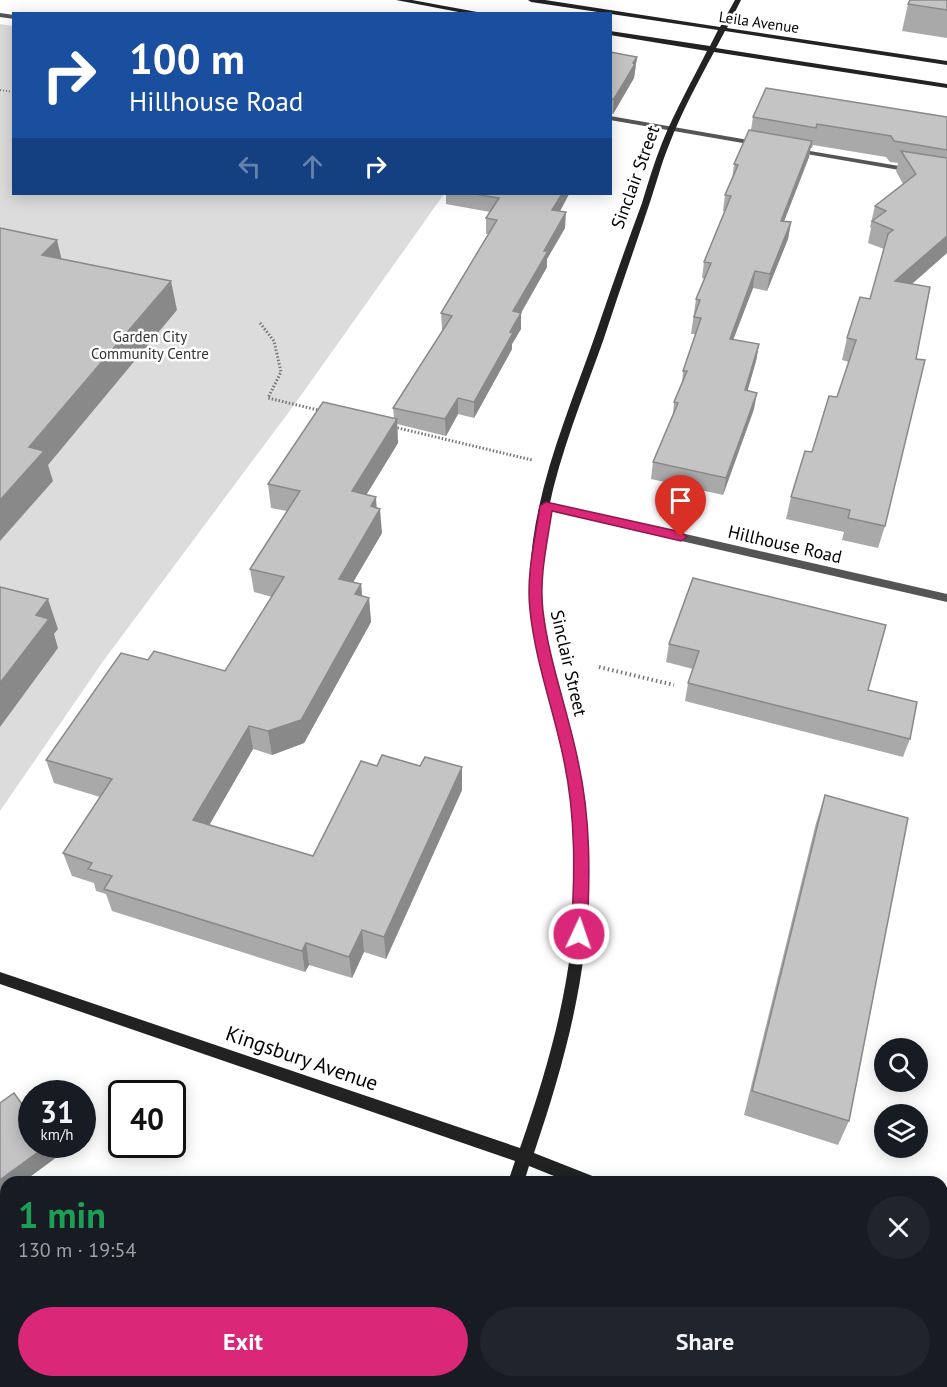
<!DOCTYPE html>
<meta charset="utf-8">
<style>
body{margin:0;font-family:"PT Sans",sans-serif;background:#20242c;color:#f1f3f6;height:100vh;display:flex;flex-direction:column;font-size:22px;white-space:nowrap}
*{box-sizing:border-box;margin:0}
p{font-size:20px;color:#9ea1a6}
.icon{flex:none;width:33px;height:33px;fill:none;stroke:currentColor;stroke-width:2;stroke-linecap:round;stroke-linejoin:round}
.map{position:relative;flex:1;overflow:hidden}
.drawer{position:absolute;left:0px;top:1176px;width:948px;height:212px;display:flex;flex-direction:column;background:#171b24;border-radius:18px 18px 0 0;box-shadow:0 3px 15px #0003}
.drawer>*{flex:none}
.hud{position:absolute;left:12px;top:12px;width:600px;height:183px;border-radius:0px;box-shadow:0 3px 15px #0003;background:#1a4fa0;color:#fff;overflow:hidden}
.buttons{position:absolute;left:874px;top:1038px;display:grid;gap:12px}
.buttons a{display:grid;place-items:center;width:54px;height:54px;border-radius:50%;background:#171b24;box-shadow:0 3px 15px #0003;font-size:30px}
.speed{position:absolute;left:18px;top:1080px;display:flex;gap:12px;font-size:30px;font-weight:700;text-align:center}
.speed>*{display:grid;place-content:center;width:78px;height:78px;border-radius:50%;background:#171b24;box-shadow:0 3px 15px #0003;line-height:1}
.speed small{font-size:15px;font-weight:400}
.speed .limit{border:3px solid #111;border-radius:9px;background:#fff;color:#111}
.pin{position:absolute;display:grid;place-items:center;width:51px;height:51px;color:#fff;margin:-62px -26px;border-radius:50% 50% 50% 0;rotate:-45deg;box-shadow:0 0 6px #0007}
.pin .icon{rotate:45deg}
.me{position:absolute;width:66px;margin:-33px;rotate:3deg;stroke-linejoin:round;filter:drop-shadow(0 0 4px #0008)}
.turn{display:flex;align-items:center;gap:21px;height:126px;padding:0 18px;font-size:27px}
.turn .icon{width:78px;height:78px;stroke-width:2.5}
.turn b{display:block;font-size:42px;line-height:51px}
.lanes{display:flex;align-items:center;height:57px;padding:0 18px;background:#0003;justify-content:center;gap:30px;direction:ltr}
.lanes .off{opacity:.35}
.round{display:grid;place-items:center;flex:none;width:63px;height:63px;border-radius:32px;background:#20242c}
.summary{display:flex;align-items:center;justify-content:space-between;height:102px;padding:0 18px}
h1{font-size:36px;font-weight:800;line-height:45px;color:#1e9e55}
.cta{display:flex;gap:12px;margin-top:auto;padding:12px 18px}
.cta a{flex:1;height:69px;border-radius:36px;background:#db2777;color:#fff;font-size:24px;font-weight:800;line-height:69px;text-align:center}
.cta a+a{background:#20242c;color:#f1f3f6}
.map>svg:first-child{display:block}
.green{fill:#dcdcdc}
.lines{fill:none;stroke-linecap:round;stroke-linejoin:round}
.path-far2{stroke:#777;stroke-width:2;stroke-dasharray:1 2;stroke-linecap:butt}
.path-far1{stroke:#777;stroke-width:3;stroke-dasharray:1.5 2;stroke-linecap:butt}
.path{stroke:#777;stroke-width:4;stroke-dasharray:1.5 3;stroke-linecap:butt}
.lane{fill:#555;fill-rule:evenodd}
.street{fill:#555;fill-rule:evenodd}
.secondary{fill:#222;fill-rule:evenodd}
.wall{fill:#a9a9a9}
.shaded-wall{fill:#898989}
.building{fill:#c4c4c4;stroke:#898989;stroke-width:1.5}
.route{fill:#db2777;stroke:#8e194d;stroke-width:1.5}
.labels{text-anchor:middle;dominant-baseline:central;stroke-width:5;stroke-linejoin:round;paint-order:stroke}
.far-street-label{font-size:15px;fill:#000;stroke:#fff}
.far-park-label{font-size:15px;fill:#333;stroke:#fff}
.street-label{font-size:18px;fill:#000;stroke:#fff}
.near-street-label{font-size:21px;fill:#000;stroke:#fff}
</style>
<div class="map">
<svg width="947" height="1387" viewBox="0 0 947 1387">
<rect width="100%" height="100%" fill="#fff"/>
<polygon class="green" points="0,24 13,26 14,194 444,194 297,401 104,660 0,811"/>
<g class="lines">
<polyline class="path-far2" points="0,90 14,92"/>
<g class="path-far1">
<polyline points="260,323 274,341 281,372 268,398 322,411"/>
<polyline points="394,427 532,460"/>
</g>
<polyline class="path" points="599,667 674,685"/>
<g class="lane">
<polygon points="0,13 14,15 14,19 0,17"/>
<polygon points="610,116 760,142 764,144 760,146 610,120"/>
<polygon points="792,148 911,168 915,170 911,172 795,152 791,150"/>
</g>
<polygon class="street" points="546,502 947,594 947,602 542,509 541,506"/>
<g class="secondary">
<polygon points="396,0 412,0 488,14 469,14"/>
<path d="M528,0H545L720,27L735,0H741L727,28L947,61V65L725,31L716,48L947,84V88L714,52C698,82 681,113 669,145C661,164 656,185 649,205C634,250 618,295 603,341C576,417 541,497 541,579C541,643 567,702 578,764C605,905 579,1020 534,1153L595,1177L597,1182H569L529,1166L524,1182H508L515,1161L0,984V972L520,1148C566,1017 590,906 566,766C555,702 527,641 530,575C533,491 569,411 596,333C611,289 626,246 642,203C648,183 654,163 662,143C675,111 692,81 707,51L610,35V31L710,46L718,30L531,2Z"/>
<polygon points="942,1295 947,1296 947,1312 942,1311"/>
<polygon points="435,1382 453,1382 451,1387 433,1387"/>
</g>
</g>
<g class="wall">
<polygon points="947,0 947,38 902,31 908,4"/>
<polygon points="610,52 637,57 634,78 613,114 610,114"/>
<polygon points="753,117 947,117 947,253 912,284 916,359 885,526 878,548 842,540 844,532 786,519 791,497 837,397 849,362 842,360 847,338 870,299 884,249 868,243 871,228 870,227 875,206 903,184 896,171 898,163 890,162 886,157 813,145 812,148 810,148 809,157 784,221 791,222 788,239 767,291 753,288 733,340 759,344 756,361 747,391 754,409 723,495 651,479 653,462 673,415 674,402 682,385 683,371 696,334 691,334 696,299 705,279 702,278 704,262 725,211 723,211 725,195 732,180 734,164 751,130"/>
<polygon points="446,194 569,194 560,211 565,228 547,259 547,267 521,313 521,329 512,344 512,349 474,418 458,414 446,436 397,424 398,443 366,495 377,508 382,533 353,582 361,584 362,596 369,598 371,622 304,743 272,755 253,749 209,825 313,856 462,790 386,959 364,952 352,978 309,965 305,972 112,911 106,894 96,891 94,883 72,876 63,853 100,797 54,783 46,760 148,660 225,671 272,597 254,592 250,569 287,511 271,508 268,484 394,418 393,408 443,330 442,329 441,313 489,234 486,234 486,218 490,212 446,204"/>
<polygon points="669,644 868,690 910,739 903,757 685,701 688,683 693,669 666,662"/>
<polygon points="825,795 849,1121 838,1145 744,1115 816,823"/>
<polygon points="0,1229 6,1229 6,1382 63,1382 62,1387 0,1387"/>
</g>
<g class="shaded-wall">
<polygon points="637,57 634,78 613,114 614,99"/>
<polygon points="812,141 809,157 778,237 781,221"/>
<polygon points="562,194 569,194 552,226 552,210"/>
<polygon points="566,212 565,228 547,259 547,267 513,327 513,311 544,251"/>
<polygon points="791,222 788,239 767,291 770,274"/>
<polygon points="947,236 947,253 890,303 895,281"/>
<polygon points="57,240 64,269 42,255"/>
<polygon points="755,271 753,288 727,356 730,339"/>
<polygon points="171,281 177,310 48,465 53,481 0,541 0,500 29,447"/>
<polygon points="521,313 521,329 512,344 512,349 474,418 474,402"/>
<polygon points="759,344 756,361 743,407 745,390"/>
<polygon points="757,393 754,409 723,495 726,478"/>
<polygon points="458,398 458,414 446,436 445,419"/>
<polygon points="397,419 398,443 354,515 352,491"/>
<polygon points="376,497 377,513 380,509 382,533 341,603 339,579 371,506"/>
<polygon points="361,584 363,608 355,594"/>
<polygon points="369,598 371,622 304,743 272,755 268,731"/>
<polygon points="48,599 58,629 54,634 58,648 0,727 0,683 36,615"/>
<polygon points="249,726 253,749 199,843 193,820"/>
<polygon points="462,767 462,790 386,959 384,937"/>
<polygon points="362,930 364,952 352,978 349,957"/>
<polygon points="306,943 309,965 305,972 302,951"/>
<polygon points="49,1144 51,1144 57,1157 23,1182 6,1182 6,1194 0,1198 0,1180"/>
<polygon points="56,1382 63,1382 62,1387 60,1387"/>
<polygon points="271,1382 279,1382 277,1387 269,1387"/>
</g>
<g class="building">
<polygon points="910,0 947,0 947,10 908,4"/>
<polygon points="610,52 637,57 633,63 635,64 614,99 610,99"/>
<polygon points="766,88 947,117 947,150 894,141 891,136 817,124 816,128 753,117"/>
<polygon points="749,130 812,141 781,221 791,222 770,274 755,271 730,339 759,344 745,390 757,393 726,478 653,462 678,403 674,402 687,371 683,371 701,318 694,317 700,300 696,299 711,263 704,262 731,196 725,195 738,165 734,164"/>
<polygon points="901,151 947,158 947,236 895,281 930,287 916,359 925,360 885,526 848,518 850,510 791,497 805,451 812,452 829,396 837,397 856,340 847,338 860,297 870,299 888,234 893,230 872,221 886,211 875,206 916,174"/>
<polygon points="474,194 562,194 552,210 566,212 544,251 548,251 513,311 521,313 510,332 513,333 474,402 458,398 445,419 393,408 452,316 441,313 497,220 486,218 499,198"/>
<polygon points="0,228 57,240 42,255 171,281 29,447 44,451 0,500"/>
<polygon points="323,402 397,419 352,491 376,497 371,506 380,509 339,579 361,584 355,594 369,598 301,720 268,731 249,726 193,820 313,856 361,761 377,766 382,755 420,766 425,757 462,767 384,937 362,930 349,957 306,943 302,951 104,889 112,876 88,869 92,863 63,853 112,779 46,760 121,653 148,660 154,651 225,671 284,577 250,569 300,491 268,484"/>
<polygon points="693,578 886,625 868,690 917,702 910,739 688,683 699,651 669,644"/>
<polygon points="0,587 48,599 36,615 49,619 0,683"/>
<polygon points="825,795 908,818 849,1121 752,1091"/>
<polygon points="14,1093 32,1118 32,1144 49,1144 0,1180 0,1103"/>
<polygon points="248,1177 262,1182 245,1182"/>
<rect x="0" y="1229" width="6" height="152"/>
<polygon points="183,1382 271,1382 269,1387 181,1387"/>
<polygon points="608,1382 744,1382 743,1387 606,1387"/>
</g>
<path class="route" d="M546,502L681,532L687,537L681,541L552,511C547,544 539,577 543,611C549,662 568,711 578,761C591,819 590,876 587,934L585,939L579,941L574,939L571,934C575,876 576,818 564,761C554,711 535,661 530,610C526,575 535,540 540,506Z"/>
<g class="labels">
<g class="far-street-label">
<text transform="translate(759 22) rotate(8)">Leila Avenue</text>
</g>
<g class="far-park-label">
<text x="150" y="336">Garden City<tspan x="150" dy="17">Community Centre</tspan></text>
</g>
<g class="street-label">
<text transform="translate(635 177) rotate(-70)">Sinclair Street</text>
<text transform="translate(785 544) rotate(13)">Hillhouse Road</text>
<text transform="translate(569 663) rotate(77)">Sinclair Street</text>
</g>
<g class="near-street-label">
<text transform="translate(302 1058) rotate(19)">Kingsbury Avenue</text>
</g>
</g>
</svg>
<div class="buttons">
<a><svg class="icon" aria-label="search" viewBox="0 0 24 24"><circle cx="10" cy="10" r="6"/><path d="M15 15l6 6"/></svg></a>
<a><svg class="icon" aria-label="layers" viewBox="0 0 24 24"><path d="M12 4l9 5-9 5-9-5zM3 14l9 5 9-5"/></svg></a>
</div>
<div class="speed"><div>31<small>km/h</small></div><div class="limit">40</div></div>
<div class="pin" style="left:681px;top:537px;background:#d93025"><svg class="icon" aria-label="arrive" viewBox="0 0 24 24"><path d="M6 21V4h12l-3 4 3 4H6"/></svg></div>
<svg class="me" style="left:579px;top:934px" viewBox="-20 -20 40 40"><circle r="17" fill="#db2777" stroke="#fff" stroke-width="3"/><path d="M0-11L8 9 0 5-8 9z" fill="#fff"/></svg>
<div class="hud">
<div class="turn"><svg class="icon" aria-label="right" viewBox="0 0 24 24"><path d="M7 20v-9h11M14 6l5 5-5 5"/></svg><div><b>100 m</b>Hillhouse Road</div></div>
<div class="lanes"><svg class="icon off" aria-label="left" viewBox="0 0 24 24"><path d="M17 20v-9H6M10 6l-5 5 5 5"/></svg><svg class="icon off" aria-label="ahead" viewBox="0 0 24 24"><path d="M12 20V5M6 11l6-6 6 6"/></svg><svg class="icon" aria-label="right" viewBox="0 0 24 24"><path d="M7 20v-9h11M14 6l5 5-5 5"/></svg></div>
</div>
<section class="drawer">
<div class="summary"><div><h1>1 min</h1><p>130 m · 19:54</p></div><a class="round"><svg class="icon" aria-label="close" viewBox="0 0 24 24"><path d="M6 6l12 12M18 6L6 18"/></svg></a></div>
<div class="cta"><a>Exit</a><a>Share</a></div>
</section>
</div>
